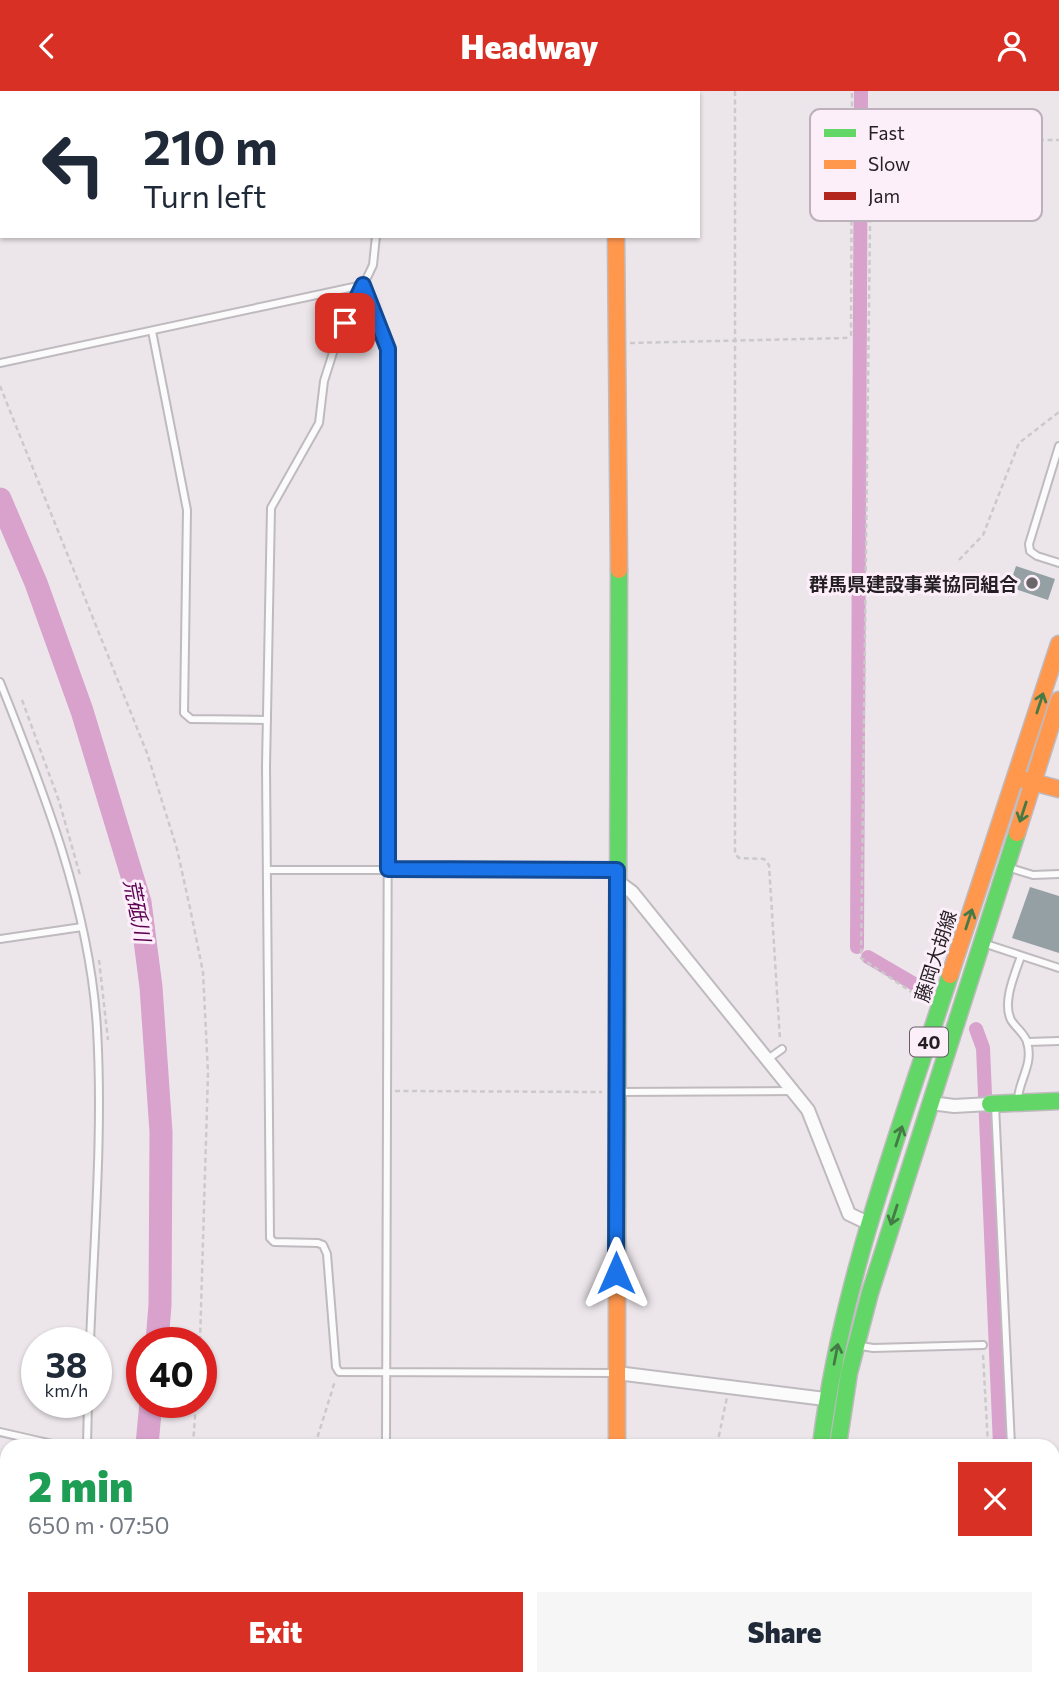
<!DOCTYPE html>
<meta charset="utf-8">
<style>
body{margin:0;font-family:Commissioner,"Noto Sans JP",sans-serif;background:#f6f6f7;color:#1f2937;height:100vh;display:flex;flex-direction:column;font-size:26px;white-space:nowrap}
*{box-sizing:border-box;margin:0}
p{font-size:23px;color:#747a83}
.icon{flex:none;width:38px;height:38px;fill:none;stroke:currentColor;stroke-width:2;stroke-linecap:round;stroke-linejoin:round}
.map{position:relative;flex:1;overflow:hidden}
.sheet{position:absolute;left:0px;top:1348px;width:1060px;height:247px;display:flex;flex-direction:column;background:#fff;border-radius:21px 21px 0 0;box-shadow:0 2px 5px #0004}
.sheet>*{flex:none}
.top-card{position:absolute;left:0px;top:0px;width:700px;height:147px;box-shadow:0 2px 5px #0004;background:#fff;color:#1f2937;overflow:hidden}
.speed{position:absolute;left:21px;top:1236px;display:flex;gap:14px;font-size:35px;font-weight:700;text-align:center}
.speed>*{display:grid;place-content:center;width:91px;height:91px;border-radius:50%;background:#fff;box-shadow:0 2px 5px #0004;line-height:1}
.speed small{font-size:18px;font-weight:400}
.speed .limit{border:10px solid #d22;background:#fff;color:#111}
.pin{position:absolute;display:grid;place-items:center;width:60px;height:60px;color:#fff;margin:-30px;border-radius:14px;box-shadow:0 4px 10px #0006}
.me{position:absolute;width:77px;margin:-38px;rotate:0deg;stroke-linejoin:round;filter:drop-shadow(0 0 5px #0008)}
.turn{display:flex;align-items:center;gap:24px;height:147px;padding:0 28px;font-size:32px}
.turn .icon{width:91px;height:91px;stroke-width:2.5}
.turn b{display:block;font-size:49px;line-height:60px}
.round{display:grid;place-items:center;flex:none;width:74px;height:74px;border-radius:0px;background:#f6f6f7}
.headline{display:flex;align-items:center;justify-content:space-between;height:119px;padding:0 28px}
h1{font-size:42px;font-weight:800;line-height:52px;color:#1e9e55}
.button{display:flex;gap:14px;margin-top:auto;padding:14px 28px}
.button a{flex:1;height:80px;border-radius:0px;background:#d93025;color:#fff;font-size:28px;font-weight:800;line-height:80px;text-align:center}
.button a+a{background:#f6f6f7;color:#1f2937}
header{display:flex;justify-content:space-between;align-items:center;height:91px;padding:0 28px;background:#d93025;color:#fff;font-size:32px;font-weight:800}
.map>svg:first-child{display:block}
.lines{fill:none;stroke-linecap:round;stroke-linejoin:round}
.canal{stroke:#d8a2cd;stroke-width:14}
.river{stroke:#d8a2cd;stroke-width:23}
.building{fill:#95a0a5}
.lane-casing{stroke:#bfbabe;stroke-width:10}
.street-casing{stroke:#bfbabe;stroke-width:16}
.fast-casing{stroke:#bfbabe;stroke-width:19}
.slow-casing{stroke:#bfbabe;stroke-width:19}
.jam-casing{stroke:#bfbabe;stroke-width:19}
.path{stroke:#cbc9ca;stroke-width:2.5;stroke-dasharray:5 3.5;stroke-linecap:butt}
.lane{stroke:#fcfbfc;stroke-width:6}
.street{stroke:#fcfbfc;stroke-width:12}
.fast{stroke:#63d668;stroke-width:16}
.slow{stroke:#ff974d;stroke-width:16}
.jam{stroke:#b3261e;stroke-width:16}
.oneway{stroke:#447a46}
.route-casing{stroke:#114b97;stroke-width:18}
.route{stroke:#1a73e8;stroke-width:12}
.poi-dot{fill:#6a6569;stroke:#fdeffa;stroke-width:2.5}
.labels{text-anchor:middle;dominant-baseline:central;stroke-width:6;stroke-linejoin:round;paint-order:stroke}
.shield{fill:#fdeffa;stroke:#655d64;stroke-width:2}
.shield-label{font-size:18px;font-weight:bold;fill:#241f23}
.poi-label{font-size:19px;font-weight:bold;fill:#241f23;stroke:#fdeffa;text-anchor:end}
.street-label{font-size:19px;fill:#241f23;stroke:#fdeffa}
.water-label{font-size:21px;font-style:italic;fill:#5d0052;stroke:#fdeffa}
.key{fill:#fdeffa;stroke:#bcb1ba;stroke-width:2}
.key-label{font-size:19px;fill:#241f23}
</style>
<header><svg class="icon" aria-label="back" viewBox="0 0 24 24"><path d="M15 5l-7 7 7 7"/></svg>Headway<svg class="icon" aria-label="person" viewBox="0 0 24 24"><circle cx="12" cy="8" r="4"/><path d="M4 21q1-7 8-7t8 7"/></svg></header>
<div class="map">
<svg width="1059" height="1593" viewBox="0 0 1059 1593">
<rect width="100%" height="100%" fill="#ece6eb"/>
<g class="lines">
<g class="canal">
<polyline points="857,856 861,0"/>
<polyline points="868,866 928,901"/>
<polyline points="976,938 983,957 1000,1354"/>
<polyline points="1010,1587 1010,1593"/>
</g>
<g class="river">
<polyline points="0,408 36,492 82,620 140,811 151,896 161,1041 160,1214 157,1251"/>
<polyline points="147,1354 151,1311"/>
<polyline points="114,1593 115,1587"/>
</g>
</g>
<g class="building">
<polygon points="1016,475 1055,488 1048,509 1009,496"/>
<polygon points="1030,796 1059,805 1059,862 1012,847"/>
</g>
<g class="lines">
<defs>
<g id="lane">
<polyline points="361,0 362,2"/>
<polyline points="376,145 373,174 336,252 324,290 319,332 271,417 266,676 270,1147 274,1151 318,1152 323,1154 327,1163 336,1276 339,1281 616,1282"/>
<polyline points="363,194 388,258 389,335 386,1354"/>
<polyline points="152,240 187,419 184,622 191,628 267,629"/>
<polyline points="0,272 363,194"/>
<polyline points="1059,355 1029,453 1030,460 1037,465 1059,472"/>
<path d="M0,591C44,701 90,818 97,938C103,1042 94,1147 90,1251"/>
<polyline points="1007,776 1033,784 1059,783"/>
<polyline points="268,779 616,779"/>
<polyline points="0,848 82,836"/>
<polyline points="983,852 1059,877"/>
<polyline points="1027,951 1059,950"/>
<polyline points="768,968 782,958"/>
<polyline points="617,1001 792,1000"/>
<path d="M1018,1009C1018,990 1034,974 1027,951C1025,943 1016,937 1011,929C1002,911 1015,883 1021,865"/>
<polyline points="995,1014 1011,1354"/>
<polyline points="861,1255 873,1257 983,1254"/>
<polyline points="0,1341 57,1354"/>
<polyline points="87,1354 88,1311"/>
<polyline points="0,1457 7,1468"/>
<polyline points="0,1585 7,1576"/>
<polyline points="386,1587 386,1593"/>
<polyline points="1022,1587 1023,1593"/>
<polyline points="166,1593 167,1587"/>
</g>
<g id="street">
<polyline points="476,2 477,0"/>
<polyline points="616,2 616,0"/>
<polyline points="617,790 632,801 808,1019 849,1123 870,1133"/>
<polyline points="931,1012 954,1015 990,1013"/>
<polyline points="617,1282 825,1308"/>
<polyline points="0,1549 7,1560"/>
<polyline points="25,1587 28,1593"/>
<polyline points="560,1587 560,1593"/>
</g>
<g id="fast">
<polyline points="990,1013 1059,1010"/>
<polyline points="617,1196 619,479"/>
<path d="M821,1354C841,1192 900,1039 950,884"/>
<polyline points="838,1354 849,1282 870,1202 1017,742"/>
<polyline points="0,1491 7,1502"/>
<polyline points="39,1587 43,1593"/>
<polyline points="61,1587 64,1593"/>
<polyline points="830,1587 831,1593"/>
</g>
<g id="slow">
<polyline points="616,145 619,479"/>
<polyline points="1021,688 1059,698"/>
<polyline points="1017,742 1059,609"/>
<polyline points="950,884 1059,553"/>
<polyline points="617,1354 617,1196"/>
</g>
<g id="jam">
<polyline points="0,1526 7,1536"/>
<polyline points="849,1587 850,1593"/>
</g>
</defs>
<use href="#lane" class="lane-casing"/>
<use href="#street" class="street-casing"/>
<use href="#fast" class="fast-casing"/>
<use href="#slow" class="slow-casing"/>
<use href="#jam" class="jam-casing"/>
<g class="path">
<polyline points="735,0 735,763 739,767 764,768 769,774 780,949"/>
<polyline points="852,49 1059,49"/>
<polyline points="871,50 861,867 925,910"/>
<polyline points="630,252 846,247 851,244 852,0"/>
<polyline points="0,295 147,662 177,758 190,817 203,881 208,982 200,1251"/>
<polyline points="959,469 983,444 1019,352 1059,321"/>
<polyline points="22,609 59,710 80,784"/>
<polyline points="99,869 108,949"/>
<polyline points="395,1000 602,1001"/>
<polyline points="983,1264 988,1354"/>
<polyline points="97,1309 100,1253"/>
<polyline points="193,1354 196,1311"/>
<polyline points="315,1354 335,1290"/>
<polyline points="717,1354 727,1306"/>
<polyline points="106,1587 110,1593"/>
<polyline points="274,1587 274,1593"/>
<polyline points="999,1587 999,1593"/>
</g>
<use href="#lane" class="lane"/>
<use href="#street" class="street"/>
<use href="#fast" class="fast"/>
<use href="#slow" class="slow"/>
<use href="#jam" class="jam"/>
</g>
<defs><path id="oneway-shaft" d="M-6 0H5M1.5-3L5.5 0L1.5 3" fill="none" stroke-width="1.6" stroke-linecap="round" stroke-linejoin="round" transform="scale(1.75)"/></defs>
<g class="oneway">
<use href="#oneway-shaft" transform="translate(1040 612) rotate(-72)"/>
<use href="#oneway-shaft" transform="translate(1023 721) rotate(108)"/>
<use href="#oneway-shaft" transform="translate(969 828) rotate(-72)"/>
<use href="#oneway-shaft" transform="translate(899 1045) rotate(-72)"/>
<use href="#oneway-shaft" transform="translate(894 1124) rotate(108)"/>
<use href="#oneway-shaft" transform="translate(836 1263) rotate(-79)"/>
</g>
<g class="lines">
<defs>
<polyline id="route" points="345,232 363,194 388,258 388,778 617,779 616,1182"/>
</defs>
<use href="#route" class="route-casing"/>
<use href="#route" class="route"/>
</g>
<circle class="poi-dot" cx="1032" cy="492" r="7"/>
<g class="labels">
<rect class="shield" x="910" y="936.5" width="38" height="29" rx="5"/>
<g class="shield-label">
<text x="929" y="951">40</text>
</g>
<g class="poi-label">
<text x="1018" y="492">群馬県建設事業協同組合</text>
</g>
<g class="street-label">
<text transform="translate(935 865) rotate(-72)">藤岡大胡線</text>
</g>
<g class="water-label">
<text transform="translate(138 819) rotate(79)">荒砥川</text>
</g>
</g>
<rect x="810" y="18" width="232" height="112" rx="10" class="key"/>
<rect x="824" y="38" width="32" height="8" fill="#63d668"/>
<rect x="824" y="69" width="32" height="9" fill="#ff974d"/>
<rect x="824" y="101" width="32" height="8" fill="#b3261e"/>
<g class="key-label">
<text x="868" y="49">Fast</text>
<text x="868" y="80">Slow</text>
<text x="868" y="112">Jam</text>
</g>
</svg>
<div class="speed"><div>38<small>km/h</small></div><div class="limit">40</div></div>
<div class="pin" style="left:345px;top:232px;background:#d93025"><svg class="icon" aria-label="arrive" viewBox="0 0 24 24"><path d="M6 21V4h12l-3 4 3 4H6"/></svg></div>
<svg class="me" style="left:616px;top:1182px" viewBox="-20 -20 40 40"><path d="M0-17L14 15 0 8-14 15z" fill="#1a73e8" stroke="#fff" stroke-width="4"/></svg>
<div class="top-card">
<div class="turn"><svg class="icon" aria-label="left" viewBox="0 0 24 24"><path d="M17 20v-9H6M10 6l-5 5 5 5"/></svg><div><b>210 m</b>Turn left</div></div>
</div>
<section class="sheet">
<div class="headline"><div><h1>2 min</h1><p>650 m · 07:50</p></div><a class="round" style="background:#d93025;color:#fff"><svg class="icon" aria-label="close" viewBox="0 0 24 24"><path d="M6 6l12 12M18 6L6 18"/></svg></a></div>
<div class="button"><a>Exit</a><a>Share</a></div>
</section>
</div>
